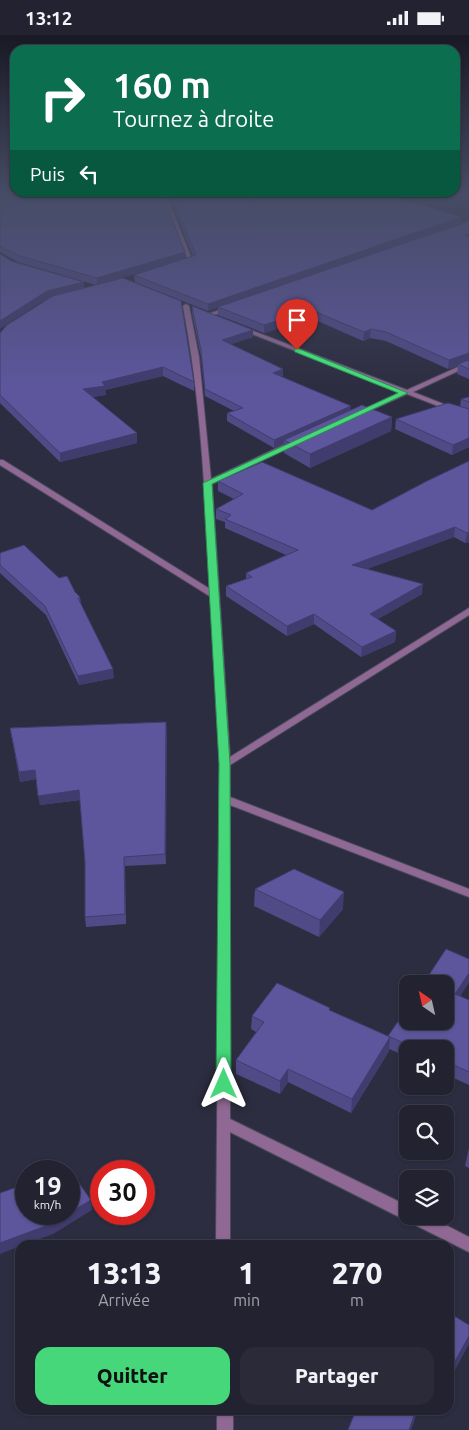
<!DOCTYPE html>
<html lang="fr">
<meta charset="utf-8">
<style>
body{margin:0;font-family:Ubuntu,sans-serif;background:#2a2a39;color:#f1f3f6;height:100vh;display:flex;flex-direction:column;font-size:19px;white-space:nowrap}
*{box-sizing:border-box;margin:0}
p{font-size:16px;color:#a2a4ab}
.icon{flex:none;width:28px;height:28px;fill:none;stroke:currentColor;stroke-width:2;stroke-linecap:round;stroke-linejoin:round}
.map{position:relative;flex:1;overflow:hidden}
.drawer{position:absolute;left:15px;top:1205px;width:439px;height:175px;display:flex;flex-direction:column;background:#222231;border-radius:15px;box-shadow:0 1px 4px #0004,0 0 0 1px #3f3f4d}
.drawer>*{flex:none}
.hud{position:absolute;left:10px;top:10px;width:450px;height:152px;border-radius:15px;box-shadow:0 1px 4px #0004,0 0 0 1px #3f3f4d;background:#0b6e4f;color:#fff;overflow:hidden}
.needle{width:32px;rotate:326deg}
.tools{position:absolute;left:399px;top:940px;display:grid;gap:10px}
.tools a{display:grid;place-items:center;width:55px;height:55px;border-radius:10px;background:#222231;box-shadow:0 1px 4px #0004,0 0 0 1px #3f3f4d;font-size:25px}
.speed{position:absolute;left:15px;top:1125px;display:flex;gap:10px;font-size:25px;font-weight:700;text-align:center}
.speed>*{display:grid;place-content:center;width:65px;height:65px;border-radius:50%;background:#222231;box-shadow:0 1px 4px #0004,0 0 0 1px #3f3f4d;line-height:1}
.speed small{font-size:12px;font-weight:400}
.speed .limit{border:8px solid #d22;background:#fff;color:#111}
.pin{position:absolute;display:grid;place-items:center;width:42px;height:42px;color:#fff;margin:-51px -21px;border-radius:50% 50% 50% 0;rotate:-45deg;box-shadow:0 0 5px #0007}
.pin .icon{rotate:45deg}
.me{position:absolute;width:55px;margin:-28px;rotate:0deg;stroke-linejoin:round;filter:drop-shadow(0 0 4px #0008)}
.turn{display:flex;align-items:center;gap:18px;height:105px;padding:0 20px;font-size:22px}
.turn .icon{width:65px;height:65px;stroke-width:2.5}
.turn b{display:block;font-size:35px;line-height:42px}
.then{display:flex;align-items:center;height:48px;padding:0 20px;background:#0003;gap:10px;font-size:19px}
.eta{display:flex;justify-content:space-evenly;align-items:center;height:85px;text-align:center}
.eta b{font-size:30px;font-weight:800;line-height:35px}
.primary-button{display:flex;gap:10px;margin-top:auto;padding:10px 20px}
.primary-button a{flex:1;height:58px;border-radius:15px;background:#45d77a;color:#111;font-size:20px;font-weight:800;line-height:58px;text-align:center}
.primary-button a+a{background:#2a2a39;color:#f1f3f6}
.status{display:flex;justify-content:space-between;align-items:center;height:35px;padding:0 25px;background:#222231;direction:ltr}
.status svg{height:14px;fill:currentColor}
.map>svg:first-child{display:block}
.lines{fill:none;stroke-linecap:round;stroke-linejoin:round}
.street-casing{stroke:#4b4b5e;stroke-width:2}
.street{fill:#8f6993;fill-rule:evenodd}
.wall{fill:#504a87}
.shaded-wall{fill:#413c6e}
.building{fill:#5d569d;stroke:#413c6e}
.route{fill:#45d77a;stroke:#2d8c4f}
</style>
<div class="status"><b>13:12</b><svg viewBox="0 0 49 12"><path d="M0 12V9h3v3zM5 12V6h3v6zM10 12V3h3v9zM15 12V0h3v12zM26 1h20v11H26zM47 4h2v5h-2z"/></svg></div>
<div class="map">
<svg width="469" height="1395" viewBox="0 0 469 1395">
<rect width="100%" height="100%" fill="#2d2d41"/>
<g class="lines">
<defs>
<g id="street">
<polygon points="162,159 166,159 193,227 182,231 179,229 188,225"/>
<path d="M186,269L189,271L199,322L211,444L292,406L299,408L212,449L230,722L469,573V580L230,730V762L469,854V862L230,770V1084L408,1171V1181H428L469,1202V1217L230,1097V1210H216L220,729L211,562L0,430V425H3L210,554C205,460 201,364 183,271Z"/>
<polygon points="231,271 233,272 233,274 208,282 205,280"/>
<polygon points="239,292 243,292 407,355 469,327 469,331 413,357 469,379 469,383 407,359 360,380 356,380 356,378 401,357 239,294"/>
<rect x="217" y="1375" width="16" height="20"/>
</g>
</defs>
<use href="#street" class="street-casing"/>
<use href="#street" class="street"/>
</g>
<g class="wall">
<polygon points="0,159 185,223 193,221 168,159 387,159 461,188 469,186 469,344 457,339 458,331 448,334 386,306 370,303 363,306 311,283 264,298 218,280 218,272 208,276 135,247 134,240 169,229 106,247 194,347 194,356 163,341 105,355 106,360 92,362 137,408 60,427 0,368 0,298 48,263 11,226 84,253 96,250 18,227 0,217"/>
<polygon points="192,271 253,302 231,309 283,342 350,375 392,382 391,396 310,433 284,418 284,409 274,413 227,386 227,378 234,376 205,361 201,322 192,278"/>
<polygon points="469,362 469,412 452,420 395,394 396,384 460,372 461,364"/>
<polygon points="469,426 469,507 465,508 454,502 367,534 422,559 378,584 396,596 395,607 361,622 314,589 287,601 226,561 226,551 246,544 246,538 286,520 225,493 225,487 216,484 216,474 234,464 218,456 218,446 372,475"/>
<polygon points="0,518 75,557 80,562 81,569 114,643 79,650 46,580 0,538"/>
<polygon points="166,687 166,829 125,831 126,889 86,892 85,882 85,827 80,765 40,770 36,744 20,747 10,693"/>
<polygon points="255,854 343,874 319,902 254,871"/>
<polygon points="469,924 469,947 460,961 469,965 469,1050 445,1039 445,1014 408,1014 408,1022 389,1014 389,1016 351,1078 288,1047 280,1059 236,1039 236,1025 256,997 251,994 252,981 329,975 388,1001"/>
<polygon points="469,1113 469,1133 465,1131"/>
</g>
<g class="shaded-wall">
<polygon points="461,182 461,189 208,276 208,269"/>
<polygon points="185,217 186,224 97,250 97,243"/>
<polygon points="84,247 84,254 48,263 0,294 0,286 47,256"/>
<polygon points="311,275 311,283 264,298 264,290"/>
<polygon points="371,294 370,303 363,306 364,297"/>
<polygon points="253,295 253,302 222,312 222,305"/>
<polygon points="469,318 469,326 458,329 458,331 448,334 449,325"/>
<polygon points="163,332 163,341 105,355 106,360 83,363 83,354 102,347"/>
<polygon points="283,334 283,341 273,345 273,338"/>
<polygon points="351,371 350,378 284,405 284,409 274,413 274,405"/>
<polygon points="392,382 391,396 310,433 310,419"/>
<polygon points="137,398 137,408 60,427 60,418"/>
<polygon points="469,403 469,412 452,420 453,410"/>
<polygon points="455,492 454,502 351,540 352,530"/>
<polygon points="469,497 469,507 465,508 467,498"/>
<polygon points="423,549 422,559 369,589 370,579"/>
<polygon points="314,579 314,589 287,601 287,591"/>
<polygon points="396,596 395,607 361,622 362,612"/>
<polygon points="113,634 114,643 79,650 78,641"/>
<polygon points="166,687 167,697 166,829 165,819"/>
<polygon points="35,735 36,744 20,747 19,737"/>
<polygon points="79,755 80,765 40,770 38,761"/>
<polygon points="344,857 343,874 319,902 320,885"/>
<polygon points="469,938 469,947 453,972 455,959"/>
<polygon points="390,1002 389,1016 351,1078 352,1064"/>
<polygon points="288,1034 288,1047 280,1059 280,1046"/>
<polygon points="91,1165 92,1175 53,1199 24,1210 20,1210 20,1211 0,1219 0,1208"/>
<polygon points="469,1301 469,1309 449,1346 449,1337"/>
<polygon points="416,1375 418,1375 411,1395 409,1395"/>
</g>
<g class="building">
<polygon points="0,159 162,159 185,217 97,243 17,220 0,211"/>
<polygon points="170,159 387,159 461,182 208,269 134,240 196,220"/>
<polygon points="469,186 469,199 465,200 469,202 469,318 449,325 386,297 371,294 364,297 311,275 264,290 218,272"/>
<polygon points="0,219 11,226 84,247 47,256 0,286"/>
<polygon points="123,243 181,266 194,347 163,332 102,347 105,351 83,354 137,398 60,418 0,360 0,298 7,290 53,261"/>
<polygon points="192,271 253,295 222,305 283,334 273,338 351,371 274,405 227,378 243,373 205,354 201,315"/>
<polygon points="469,325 469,334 458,329"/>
<polygon points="469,362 469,367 461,364"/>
<polygon points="448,368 469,374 469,403 453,410 396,384"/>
<polygon points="362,370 392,382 310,419 284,405"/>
<polygon points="469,426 469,497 467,498 455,492 352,530 423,549 370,579 396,596 362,612 314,579 287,591 226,551 252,542 246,538 298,515 225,484 231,480 216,474 243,459 218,446 262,427 372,475 427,446"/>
<polygon points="24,510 59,543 67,541 75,557 80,562 78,563 113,634 78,641 45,571 0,530 0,518"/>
<polygon points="166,687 165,819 124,822 125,879 85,882 85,827 79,755 38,761 35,735 19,737 10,693"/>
<polygon points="294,834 344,857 320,885 255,854"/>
<polygon points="446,914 469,924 469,938 455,959 469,965 469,1037 445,1026 445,1014 417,1014 388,1001 408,972 408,986 445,986 445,949 423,949"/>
<polygon points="277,948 330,973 329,975 390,1002 352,1064 288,1034 280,1046 236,1025 264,987 252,981"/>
<polygon points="69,1134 91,1165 51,1189 0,1208 0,1158 20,1151 24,1161 26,1159 26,1179 69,1179 69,1136 65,1136"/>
<polygon points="449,1278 469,1290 469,1301 449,1337"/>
<polygon points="356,1375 416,1375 409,1395 348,1395"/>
</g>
<linearGradient id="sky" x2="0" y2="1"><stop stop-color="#191924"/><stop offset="0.45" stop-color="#464c65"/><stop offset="1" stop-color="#464c65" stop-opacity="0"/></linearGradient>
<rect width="469" height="354" fill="url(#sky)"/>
<polygon class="route" points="297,313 408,358 212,449 230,729 231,1049 229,1053 224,1055 218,1053 216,1049 219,729 203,448 398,358 295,317 294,315"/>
</svg>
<div class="tools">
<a><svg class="needle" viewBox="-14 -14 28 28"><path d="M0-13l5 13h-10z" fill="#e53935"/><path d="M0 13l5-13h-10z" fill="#a2a4ab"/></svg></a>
<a><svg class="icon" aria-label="sound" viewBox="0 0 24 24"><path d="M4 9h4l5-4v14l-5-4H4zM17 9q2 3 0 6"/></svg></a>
<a><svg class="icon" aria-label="search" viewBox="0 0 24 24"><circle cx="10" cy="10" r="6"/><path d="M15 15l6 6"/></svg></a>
<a><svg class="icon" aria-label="layers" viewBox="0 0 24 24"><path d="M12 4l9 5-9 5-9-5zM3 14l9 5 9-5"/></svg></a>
</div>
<div class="speed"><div>19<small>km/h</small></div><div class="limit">30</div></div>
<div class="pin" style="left:297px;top:315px;background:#d93025"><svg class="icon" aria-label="arrive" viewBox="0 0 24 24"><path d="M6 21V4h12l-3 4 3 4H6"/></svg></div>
<svg class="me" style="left:224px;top:1049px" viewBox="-20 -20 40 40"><path d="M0-17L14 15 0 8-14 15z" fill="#45d77a" stroke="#fff" stroke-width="4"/></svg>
<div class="hud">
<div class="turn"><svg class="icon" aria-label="right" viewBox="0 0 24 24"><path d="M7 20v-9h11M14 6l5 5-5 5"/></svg><div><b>160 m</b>Tournez à droite</div></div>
<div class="then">Puis<svg class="icon" aria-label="left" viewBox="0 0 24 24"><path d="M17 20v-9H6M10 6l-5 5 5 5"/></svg></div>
</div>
<section class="drawer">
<div class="eta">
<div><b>13:13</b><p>Arrivée</p></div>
<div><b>1</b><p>min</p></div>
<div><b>270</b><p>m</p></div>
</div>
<div class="primary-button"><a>Quitter</a><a>Partager</a></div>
</section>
</div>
